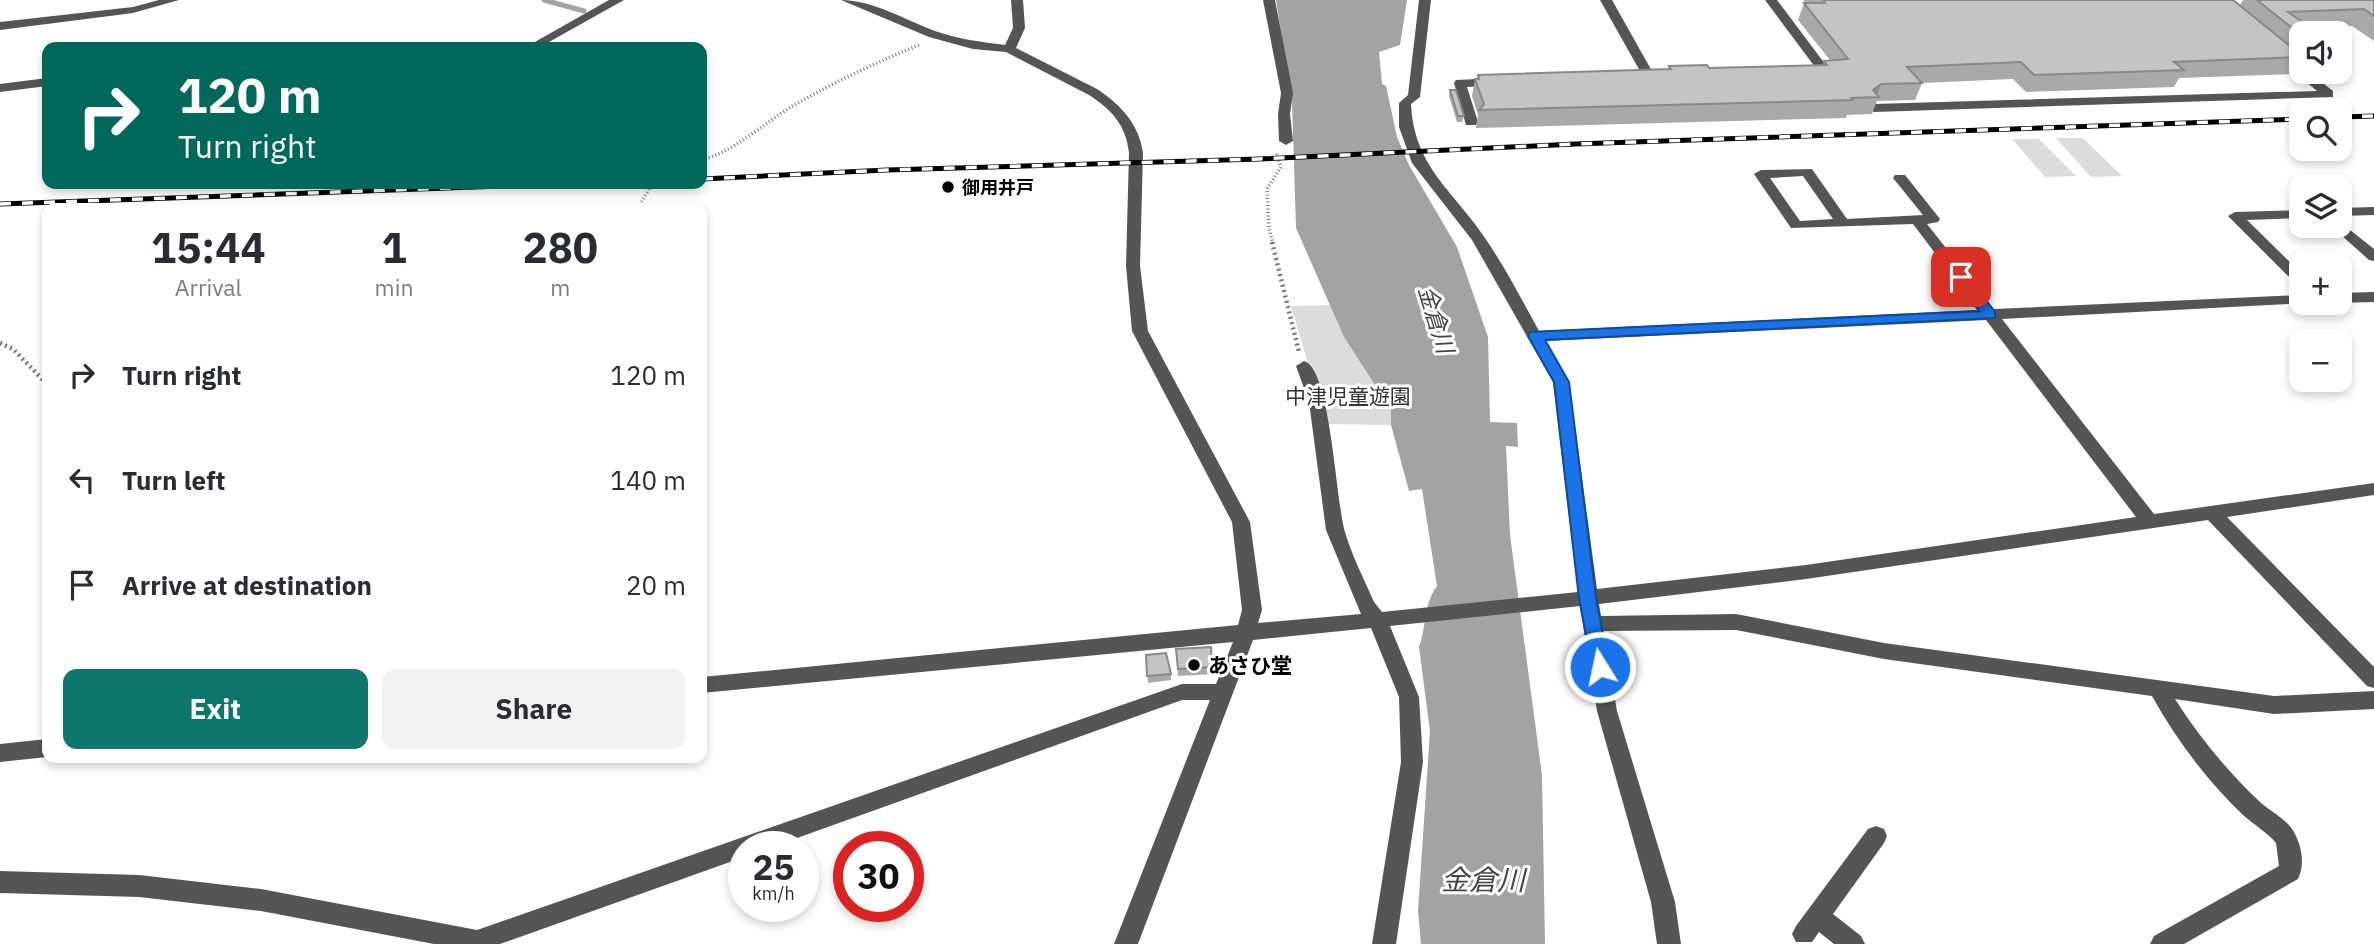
<!DOCTYPE html>
<meta charset="utf-8">
<style>
body{margin:0;font-family:"IBM Plex Sans","Noto Sans JP",sans-serif;background:#f2f2f3;color:#2b2b33;height:100vh;display:flex;flex-direction:column;font-size:26px;white-space:nowrap}
*{box-sizing:border-box;margin:0}
p{font-size:23px;color:#7c7c81}
.icon{flex:none;width:38px;height:38px;fill:none;stroke:currentColor;stroke-width:2;stroke-linecap:round;stroke-linejoin:round}
.map{position:relative;flex:1;overflow:hidden}
.panel{position:absolute;left:42px;top:203px;width:665px;height:560px;display:flex;flex-direction:column;background:#fff;border-radius:14px;box-shadow:0 4px 10px #0003}
.panel>*{flex:none}
.hud{position:absolute;left:42px;top:42px;width:665px;height:147px;border-radius:14px;box-shadow:0 4px 10px #0003;background:#00695c;color:#fff;overflow:hidden}
.fabs{position:absolute;left:2289px;top:21px;display:grid;gap:14px}
.fabs a{display:grid;place-items:center;width:63px;height:63px;border-radius:14px;background:#fff;box-shadow:0 4px 10px #0003;font-size:35px}
.speed{position:absolute;left:728px;top:831px;display:flex;gap:14px;font-size:35px;font-weight:700;text-align:center}
.speed>*{display:grid;place-content:center;width:91px;height:91px;border-radius:50%;background:#fff;box-shadow:0 4px 10px #0003;line-height:1}
.speed small{font-size:18px;font-weight:400}
.speed .limit{border:10px solid #d22;background:#fff;color:#111}
.pin{position:absolute;display:grid;place-items:center;width:60px;height:60px;color:#fff;margin:-30px;border-radius:14px;box-shadow:0 4px 10px #0006}
.me{position:absolute;width:77px;margin:-38px;rotate:350deg;stroke-linejoin:round;filter:drop-shadow(0 0 5px #0008)}
.turn{display:flex;align-items:center;gap:24px;height:147px;padding:0 21px;font-size:32px}
.turn .icon{width:91px;height:91px;stroke-width:2.5}
.turn b{display:block;font-size:49px;line-height:60px}
.eta{display:flex;justify-content:space-evenly;align-items:center;height:119px;text-align:center}
.eta b{font-size:42px;font-weight:800;line-height:49px}
.primary-button{display:flex;gap:14px;margin-top:auto;padding:14px 21px}
.primary-button a{flex:1;height:80px;border-radius:14px;background:#0f766e;color:#fff;font-size:28px;font-weight:800;line-height:80px;text-align:center}
.primary-button a+a{background:#f2f2f3;color:#2b2b33}
ul{padding:0;list-style:none}
li{display:flex;align-items:center;gap:21px;height:105px;padding:0 21px}
li div{flex:1}
li b{display:block;font-size:26px}
li em{font-style:normal}
.map>svg:first-child{display:block}
.green{fill:#dcdcdc}
.water{fill:#a3a3a3}
.lines{fill:none;stroke-linecap:round;stroke-linejoin:round}
.stream{stroke:#a3a3a3;stroke-width:5}
.path-far1{stroke:#777;stroke-width:3.5;stroke-dasharray:1 2.5;stroke-linecap:butt}
.path{stroke:#777;stroke-width:4.5;stroke-dasharray:2 3.5;stroke-linecap:butt}
.minor{fill:#555;fill-rule:evenodd}
.rail-casing{stroke:#000;stroke-width:5}
.rail{stroke:#fff;stroke-width:3.5;stroke-dasharray:11;stroke-linecap:butt}
.wall{fill:#a9a9a9}
.shaded-wall{fill:#898989}
.building{fill:#c4c4c4;stroke:#898989;stroke-width:2}
.route{fill:#1a73e8;stroke:#114b97;stroke-width:2}
.poi-dot{fill:#000;stroke:#fff;stroke-width:2.5}
.labels{text-anchor:middle;dominant-baseline:central;stroke-width:6;stroke-linejoin:round;paint-order:stroke}
.far-poi-label{font-size:18px;font-weight:bold;fill:#000;stroke:#fff;text-anchor:start}
.park-label{font-size:21px;fill:#333;stroke:#fff}
.poi-label{font-size:21px;font-weight:bold;fill:#000;stroke:#fff;text-anchor:start}
.water-label{font-size:23px;font-style:italic;fill:#444;stroke:#fff}
.near-water-label{font-size:28px;font-style:italic;fill:#444;stroke:#fff}
</style>
<div class="map">
<svg width="2374" height="944" viewBox="0 0 2374 944">
<rect width="100%" height="100%" fill="#fff"/>
<g class="green">
<polygon points="2083,138 2122,176 2091,177 2056,138"/>
<polygon points="2012,139 2039,139 2076,176 2045,177"/>
<polygon points="1330,305 1344,337 1391,410 1391,425 1326,424 1291,306"/>
</g>
<path class="water" d="M1276,0H1407L1400,45L1379,52L1382,84L1386,86L1397,137L1409,165L1457,247L1488,337L1490,422L1517,423L1518,447L1506,446L1510,535L1542,775L1545,944H1421L1418,911L1430,731L1419,647C1427,626 1423,605 1437,586L1422,489L1409,491L1391,425V410L1344,337L1296,228L1292,101Z"/>
<g class="lines">
<polyline class="stream" points="544,0 584,11"/>
<g class="path-far1">
<path d="M702,159C728,156 767,121 791,107C832,83 875,63 919,45"/>
<polyline points="638,208 651,186"/>
<polyline points="1273,244 1269,228 1267,189 1281,167 1276,152"/>
</g>
<g class="path">
<polyline points="1272,242 1299,352"/>
<polyline points="0,343 13,349 47,384"/>
</g>
<g class="minor">
<polygon points="159,0 179,0 133,13 0,30 0,22 133,7"/>
<polygon points="609,0 624,0 540,47 526,47"/>
<path d="M841,0C873,0 905,20 935,31C958,39 981,42 1005,45L1013,28L1011,0H1023L1025,28L1016,48L1097,89C1121,105 1139,124 1143,153L1140,266L1148,331L1250,522L1262,610L1258,623L1361,614L1326,530L1309,402L1296,366L1304,361C1331,368 1336,504 1345,532C1352,556 1364,579 1374,602L1382,612L1578,592L1553,382L1472,240L1412,163L1399,127V103L1408,95L1419,0H1431L1420,97L1411,104C1414,167 1453,190 1485,238C1505,267 1522,300 1539,331L1978,310L1913,224L1791,228L1754,174L1761,170L1812,169L1847,219L1923,215L1893,178L1895,175H1905L1940,219L1938,222L1927,224L1994,309L2301,295V303H2306L2002,319L2154,514L2374,483V495L2227,517L2374,667V688L2367,686L2208,520L1806,579L1599,604L1601,616L1736,614L1884,643L2274,696L2374,691V709L2274,714L2175,699C2198,735 2226,770 2258,800C2269,811 2286,818 2294,832C2302,847 2305,864 2298,879L2184,944H2150L2154,936L2279,866L2276,843C2267,832 2254,825 2243,815C2207,781 2176,739 2152,696L1884,659L1736,630L1603,631L1617,711L1675,902L1681,944H1657L1651,902L1597,711L1580,606L1390,626L1419,697L1423,762L1396,944H1372L1401,762L1399,697L1371,628L1253,640L1138,944H1114L1210,700H1182L772,847H744V857L500,944H434L261,911L139,897L0,893V871L139,875L261,889L477,930L1182,684H1216L1233,642L702,693V677L1238,625L1242,610L1232,522L1132,331L1126,266L1129,153C1126,125 1112,110 1089,95L1006,52L973,49L929,37ZM1803,176L1833,219L1800,221L1770,178ZM1986,320L2136,517L1806,565L1597,589L1569,382L1545,341Z"/>
<polygon points="1263,0 1275,0 1293,93 1290,114 1293,141 1286,145 1279,141 1278,114 1281,93"/>
<polygon points="1600,0 1612,0 1653,73 1666,74 1666,80 1645,80"/>
<polygon points="1765,0 1777,0 1828,68 1828,74 1805,74 1805,68 1815,67"/>
<polygon points="2301,68 2301,72 2309,72 2333,91 2333,97 1874,112 1868,108 1874,104 2317,91 2298,75 2296,72"/>
<polygon points="47,78 47,86 0,92 0,84"/>
<polygon points="1499,78 1503,79 1503,85 1467,87 1478,122 1476,125 1466,125 1454,83 1456,80"/>
<polygon points="2374,207 2374,215 2340,216 2340,208"/>
<polygon points="2301,210 2301,218 2247,220 2298,270 2300,273 2293,278 2288,276 2228,216 2235,212"/>
<polygon points="2340,222 2374,249 2374,261 2369,260 2331,226 2340,226"/>
<polygon points="2374,292 2374,302 2340,303 2340,293"/>
<polygon points="47,739 47,757 0,762 0,744"/>
<polygon points="1876,826 1884,829 1887,836 1884,843 1833,914 1861,936 1865,944 1834,944 1819,932 1812,942 1796,942 1792,934 1796,926 1868,829"/>
</g>
<defs>
<g id="rail">
<polyline points="2340,117 2374,116"/>
<polyline points="702,179 887,170 1259,159 1575,144 2301,119"/>
<polyline points="0,204 562,184"/>
</g>
</defs>
<use href="#rail" class="rail-casing"/>
<use href="#rail" class="rail"/>
</g>
<g class="wall">
<polygon points="1803,0 2233,0 2240,5 2243,0 2374,0 2374,41 2352,26 2311,28 2301,33 2301,62 2300,61 2292,74 2179,78 2174,87 2026,92 2013,79 1922,83 1915,100 1877,101 1872,114 1847,115 1846,118 1476,128 1478,115 1472,96 1475,79 1477,79 1478,75 1668,69 1669,66 1709,68 1823,65 1824,61 1830,60 1798,20 1804,3 1806,3"/>
<polygon points="1450,90 1464,116 1462,122 1457,122 1449,96"/>
<polygon points="1176,649 1212,667 1212,674 1178,676"/>
<polygon points="1146,655 1171,674 1171,680 1148,683"/>
</g>
<polygon class="shaded-wall" points="1881,84 1876,97 1873,90"/>
<g class="building">
<polygon points="1823,0 2233,0 2301,55 2301,57 2174,62 2184,70 2034,75 2021,62 1907,67 1922,83 1881,84 1873,90 1879,97 1851,98 1853,100 1479,110 1484,104 1475,79 1479,79 1478,75 1671,69 1669,66 1707,65 1709,68 1827,65 1824,61 1848,59 1804,3 1825,3"/>
<polygon points="2257,0 2374,0 2374,16 2364,9 2288,12 2318,33 2301,33 2301,35"/>
<polygon points="1450,90 1456,90 1464,116 1458,116"/>
<polygon points="1211,647 1212,667 1178,669 1176,649"/>
<polygon points="1166,653 1171,674 1147,676 1146,655"/>
</g>
<polygon class="route" points="1961,273 1965,274 1995,312 1995,318 1545,340 1569,382 1596,598 1609,667 1606,673 1600,675 1593,673 1579,598 1554,382 1528,336 1530,332 1979,311 1954,277"/>
<g class="poi-dot">
<circle cx="948" cy="187" r="7"/>
<circle cx="1194" cy="665" r="7"/>
</g>
<g class="labels">
<g class="far-poi-label">
<text x="962" y="187">御用井戸</text>
</g>
<g class="park-label">
<text x="1348" y="396">中津児童遊園</text>
</g>
<g class="poi-label">
<text x="1208" y="665">あさひ堂</text>
</g>
<g class="water-label">
<text transform="translate(1437 319) rotate(73)">金倉川</text>
</g>
<g class="near-water-label">
<text x="1483" y="879">金倉川</text>
</g>
</g>
</svg>
<div class="fabs">
<a><svg class="icon" aria-label="sound" viewBox="0 0 24 24"><path d="M4 9h4l5-4v14l-5-4H4zM17 9q2 3 0 6"/></svg></a>
<a><svg class="icon" aria-label="search" viewBox="0 0 24 24"><circle cx="10" cy="10" r="6"/><path d="M15 15l6 6"/></svg></a>
<a><svg class="icon" aria-label="layers" viewBox="0 0 24 24"><path d="M12 4l9 5-9 5-9-5zM3 14l9 5 9-5"/></svg></a>
<a>+</a>
<a>−</a>
</div>
<div class="speed"><div>25<small>km/h</small></div><div class="limit">30</div></div>
<div class="pin" style="left:1961px;top:277px;background:#d93025"><svg class="icon" aria-label="arrive" viewBox="0 0 24 24"><path d="M6 21V4h12l-3 4 3 4H6"/></svg></div>
<svg class="me" style="left:1600px;top:667px" viewBox="-20 -20 40 40"><circle r="17" fill="#1a73e8" stroke="#fff" stroke-width="3"/><path d="M0-11L8 9 0 5-8 9z" fill="#fff"/></svg>
<div class="hud">
<div class="turn"><svg class="icon" aria-label="right" viewBox="0 0 24 24"><path d="M7 20v-9h11M14 6l5 5-5 5"/></svg><div><b>120 m</b>Turn right</div></div>
</div>
<section class="panel">
<div class="eta">
<div><b>15:44</b><p>Arrival</p></div>
<div><b>1</b><p>min</p></div>
<div><b>280</b><p>m</p></div>
</div>
<ul>
<li><svg class="icon" aria-label="right" viewBox="0 0 24 24"><path d="M7 20v-9h11M14 6l5 5-5 5"/></svg><div><b>Turn right</b></div><em>120 m</em></li>
<li><svg class="icon" aria-label="left" viewBox="0 0 24 24"><path d="M17 20v-9H6M10 6l-5 5 5 5"/></svg><div><b>Turn left</b></div><em>140 m</em></li>
<li><svg class="icon" aria-label="arrive" viewBox="0 0 24 24"><path d="M6 21V4h12l-3 4 3 4H6"/></svg><div><b>Arrive at destination</b></div><em>20 m</em></li>
</ul>
<div class="primary-button"><a>Exit</a><a>Share</a></div>
</section>
</div>
